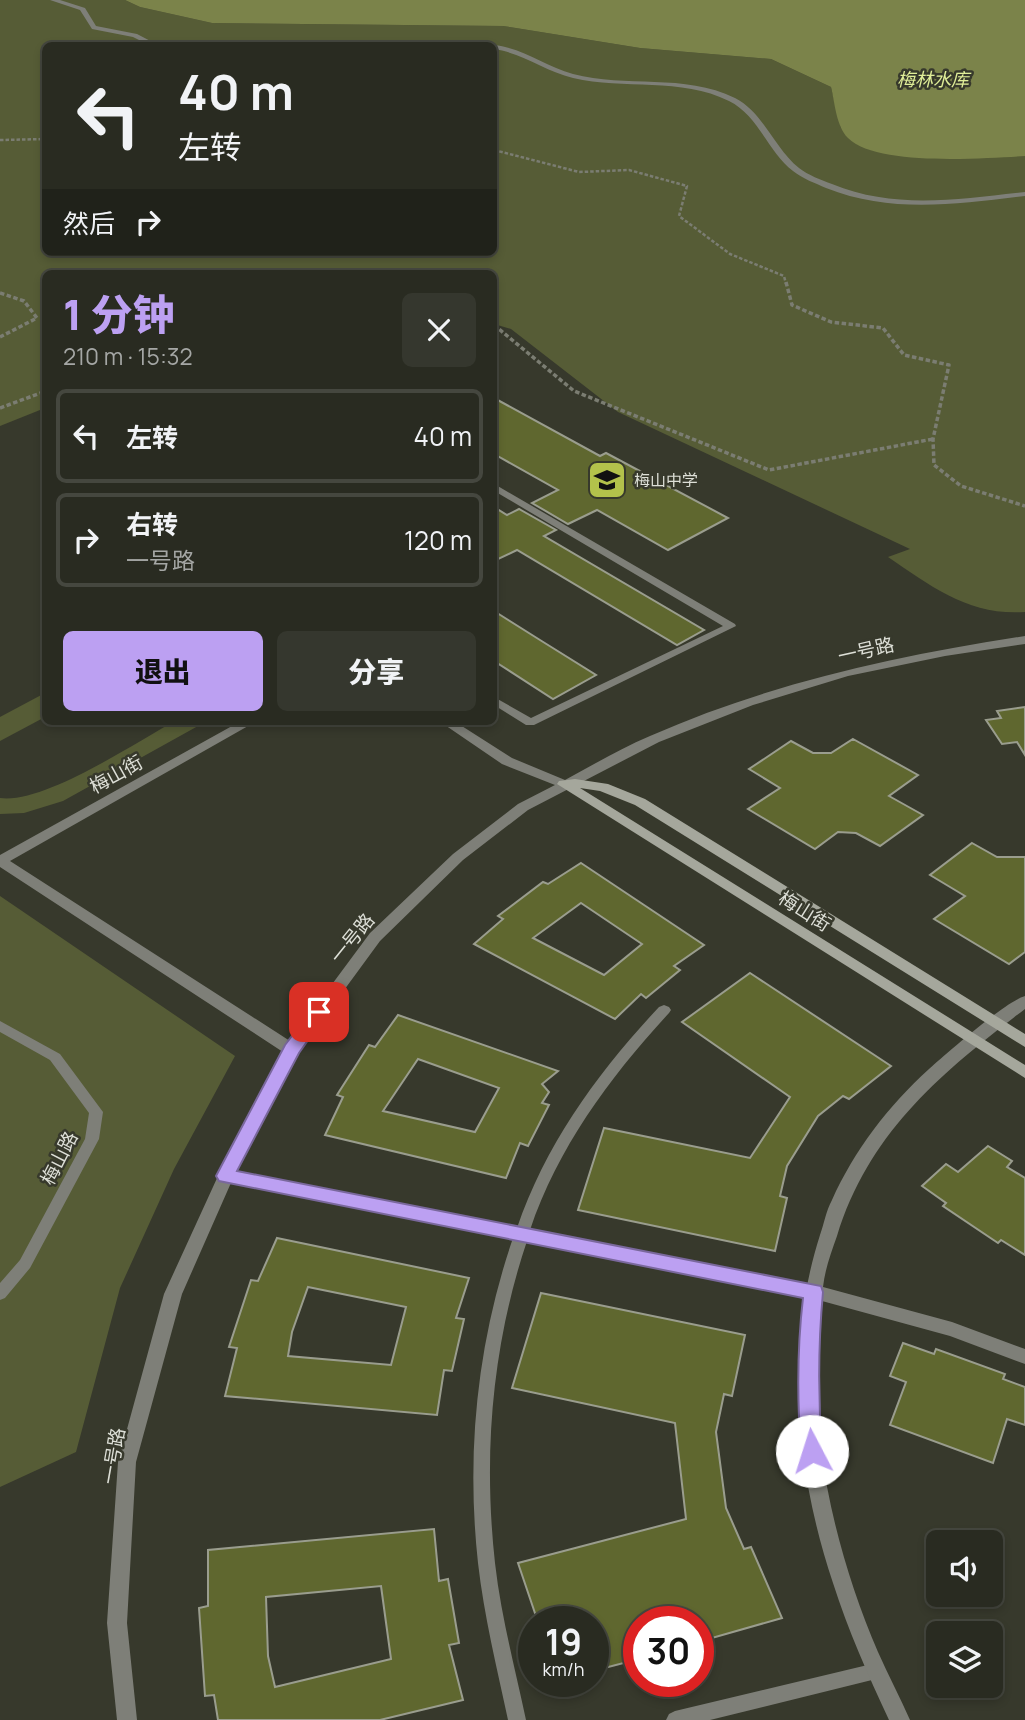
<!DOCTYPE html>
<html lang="zh">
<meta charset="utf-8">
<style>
body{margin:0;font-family:Manrope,"Noto Sans SC",sans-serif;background:#35372e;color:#f1f3f6;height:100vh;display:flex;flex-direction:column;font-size:26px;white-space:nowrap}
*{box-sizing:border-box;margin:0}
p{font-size:23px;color:#a5a7a5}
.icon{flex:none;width:38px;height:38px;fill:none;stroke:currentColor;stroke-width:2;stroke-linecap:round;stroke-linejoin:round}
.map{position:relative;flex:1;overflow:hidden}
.panel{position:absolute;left:42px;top:270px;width:455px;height:455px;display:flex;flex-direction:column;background:#292b21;border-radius:10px;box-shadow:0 4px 10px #0003,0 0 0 2px #45473f}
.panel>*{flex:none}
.guide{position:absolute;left:42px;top:42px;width:455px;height:214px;border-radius:10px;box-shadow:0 4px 10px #0003,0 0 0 2px #45473f;background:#292b21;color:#f1f3f6;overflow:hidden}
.controls{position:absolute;left:926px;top:1530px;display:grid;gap:14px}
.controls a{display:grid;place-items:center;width:77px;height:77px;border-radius:10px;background:#292b21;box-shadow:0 4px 10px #0003,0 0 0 2px #45473f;font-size:35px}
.speed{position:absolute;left:518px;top:1606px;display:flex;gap:14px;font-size:35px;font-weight:700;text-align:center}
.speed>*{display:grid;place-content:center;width:91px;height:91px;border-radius:50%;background:#292b21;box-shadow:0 4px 10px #0003,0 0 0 2px #45473f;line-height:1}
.speed small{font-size:18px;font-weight:400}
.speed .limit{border:10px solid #d22;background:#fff;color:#111}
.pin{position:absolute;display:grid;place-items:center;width:60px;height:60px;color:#fff;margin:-30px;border-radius:14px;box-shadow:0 4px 10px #0006}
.me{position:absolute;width:77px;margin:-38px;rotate:355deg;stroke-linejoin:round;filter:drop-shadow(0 0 5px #0008)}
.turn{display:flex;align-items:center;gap:24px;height:147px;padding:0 21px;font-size:32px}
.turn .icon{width:91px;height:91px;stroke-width:2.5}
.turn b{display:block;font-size:49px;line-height:60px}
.then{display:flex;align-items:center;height:66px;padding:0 21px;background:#0003;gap:14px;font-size:26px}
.round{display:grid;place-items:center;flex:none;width:74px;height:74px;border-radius:10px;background:#35372e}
.summary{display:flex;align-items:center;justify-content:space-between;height:119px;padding:0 21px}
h1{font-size:42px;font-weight:800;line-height:52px;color:#bca0f2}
.button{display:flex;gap:14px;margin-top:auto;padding:14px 21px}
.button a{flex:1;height:80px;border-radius:10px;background:#bca0f2;color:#111;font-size:28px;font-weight:800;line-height:80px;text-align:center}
.button a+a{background:#35372e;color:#f1f3f6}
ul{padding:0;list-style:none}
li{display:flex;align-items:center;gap:21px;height:94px;margin:0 14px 10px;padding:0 7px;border:4px solid #45473f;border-radius:10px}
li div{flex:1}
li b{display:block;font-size:26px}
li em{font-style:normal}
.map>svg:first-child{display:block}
.green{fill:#565c36;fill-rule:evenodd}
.water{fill:#7b834a}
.building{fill:#5f672f;stroke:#9a9d8e;stroke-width:2;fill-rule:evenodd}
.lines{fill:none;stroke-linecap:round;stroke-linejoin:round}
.path-far1{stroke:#7b7d72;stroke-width:2.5;stroke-dasharray:3.5 2;stroke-linecap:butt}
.path{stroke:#7b7d72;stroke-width:3.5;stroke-dasharray:4.5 2.5;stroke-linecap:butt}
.lane{fill:#7e7f78;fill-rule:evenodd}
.street{fill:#7e7f78;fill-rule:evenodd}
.secondary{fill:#a5a79c;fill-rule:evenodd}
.route{fill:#bca0f2;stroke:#7a689d;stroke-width:2}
.labels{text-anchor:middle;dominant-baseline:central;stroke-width:5;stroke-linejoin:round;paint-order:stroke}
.far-poi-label{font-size:16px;fill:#dddfd7;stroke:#37392c;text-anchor:start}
.far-water-label{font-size:18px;font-style:italic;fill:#e0ee98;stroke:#37392c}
.street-label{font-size:19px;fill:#dddfd7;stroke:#37392c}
</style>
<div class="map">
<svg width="1025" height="1720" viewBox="0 0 1025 1720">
<rect width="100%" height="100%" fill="#37392c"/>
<g class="green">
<path d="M0,0H125L140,7L212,23L503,26L640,48L771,59L831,87L841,128L1025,156V612C970,616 932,587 888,557L910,549L618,412L511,329L494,324V273H46L45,408L0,426ZM46,46H494V252H46Z"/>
<polygon points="45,693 45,717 0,741 0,717"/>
<path d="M175,721H207L63,801L24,813L0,814V798C44,804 133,744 175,721Z"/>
<polygon points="0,896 235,1056 174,1169 120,1288 76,1452 0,1487"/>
</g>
<path class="water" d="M125,0H1025V156C985,158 877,167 848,138C836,126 835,103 831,87L771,59L640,48L503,26L212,23L140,7Z"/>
<g class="building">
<polygon points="494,398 600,456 606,453 728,518 668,550 597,510 568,524 532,503 558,490 494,454"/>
<polygon points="494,507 507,515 519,509 556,530 544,536 704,630 677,645 517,550 494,561"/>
<polygon points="494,611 540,640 596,675 553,699 494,661"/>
<polygon points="1025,707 1025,755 1017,742 1002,744 986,720 1001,718 997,711"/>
<polygon points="853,739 918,775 889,796 923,815 880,846 856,833 838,832 815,849 748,809 780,788 749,769 791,741 813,753 831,753"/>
<polygon points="972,843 997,857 1025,857 1025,952 1009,964 934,919 965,896 930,875"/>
<path d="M581,863L704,945L674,966L680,970L646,998L641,994L615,1019L474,944L503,919L498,916L543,882L548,884ZM581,903L642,944L604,975L533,938Z"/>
<polygon points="750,973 891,1066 849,1099 843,1096 818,1116 787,1166 780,1196 787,1198 775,1251 578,1210 604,1128 750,1158 790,1097 682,1022"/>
<path d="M398,1015L558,1071L542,1084L549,1092L542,1103L549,1105L528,1146L520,1143L506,1178L325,1135L343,1097L337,1095L369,1045L375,1047ZM418,1059L499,1088L475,1132L383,1111Z"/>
<polygon points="988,1146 1012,1161 1007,1167 1025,1178 1025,1255 1001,1240 998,1243 943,1206 946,1203 922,1186 946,1164 958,1172"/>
<path d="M277,1238L469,1278L456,1318L464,1319L452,1371L444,1370L437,1415L225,1396L237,1348L229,1347L251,1280L258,1281ZM308,1287L406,1307L391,1365L288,1356L292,1332Z"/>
<polygon points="541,1293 745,1335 732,1396 724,1394 716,1432 726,1508 744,1549 751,1547 782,1618 698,1642 698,1622 639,1622 639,1659 593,1671 593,1622 538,1622 518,1563 686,1519 675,1423 512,1388"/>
<polygon points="903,1343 934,1354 936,1349 1005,1374 1003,1379 1025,1387 1025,1425 1007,1419 993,1463 890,1425 906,1382 890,1376"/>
<path d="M434,1529L439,1581L448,1579L459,1643L449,1645L463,1700L380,1720H218L214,1695L205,1696L199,1608L208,1606V1550ZM381,1586L391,1659L275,1687L268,1656L266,1597Z"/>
</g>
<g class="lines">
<g class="path-far1">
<polyline points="0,140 46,139"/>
<polyline points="494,150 579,172 629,170 687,186 679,216 730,254 784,276 786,284"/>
<polyline points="348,273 351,273"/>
</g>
<g class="path">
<polyline points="786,282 792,305 831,322 883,328 904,355 949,365 933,439 934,465 961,486 1025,506"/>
<polyline points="0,293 24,301 37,318 0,337"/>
<polyline points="494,325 574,391 769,470 933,439"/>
<polyline points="0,408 46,391"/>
</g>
<g class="lane">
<polygon points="50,0 60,0 85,8 96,26 137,34 160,46 151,46 133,37 92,29 80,10"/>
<path d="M494,45C523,48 545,66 573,74C626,88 684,73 735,98C764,113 774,148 799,168C808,175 821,180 832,184C895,210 959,199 1025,192V196C957,204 891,214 826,188C815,183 803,179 793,171C768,152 758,115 729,101C681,77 624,90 573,78C545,71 522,53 494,49V46H492Z"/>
<polygon points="496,485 735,624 736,626 534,725 526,725 494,705 494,697 531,718 723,626 496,492 494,493 494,486"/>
<path d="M664,1005L669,1007L671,1010L669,1013C610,1077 558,1147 530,1230L814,1286L819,1288L822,1292L819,1296L814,1298L527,1241C492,1345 483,1454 495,1563C501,1616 515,1668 526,1720H508C497,1668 484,1616 478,1563C466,1453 477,1343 513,1238L226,1182L221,1180L219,1176L221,1172L226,1170L517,1228C546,1143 599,1071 659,1007Z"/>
<polygon points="0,1021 60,1054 103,1112 99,1139 30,1268 5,1298 0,1300 0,1283 20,1260 85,1139 89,1113 50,1060 0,1032"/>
<polygon points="876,1663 882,1665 885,1671 882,1677 876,1679 710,1720 666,1720 669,1714 675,1711"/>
</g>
<g class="street">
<path d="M1025,636V644L945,656L848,676L753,705L659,742L528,810L463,860L380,941L298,1053L234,1176L182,1294L136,1462L127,1623L137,1720H117L107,1623L118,1462L164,1294L218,1176L283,1052L0,867V855L241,721H257L10,861L290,1041L370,933L453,854L518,804L555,785L502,764L439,721H454L512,758L565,780C593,765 621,748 650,736C770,683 896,656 1025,636Z"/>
<path d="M1025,996V1009C942,1072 869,1132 837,1236C831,1253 825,1269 823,1287L952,1322L1025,1349V1364L950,1336L822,1301C820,1317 817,1333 816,1349C812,1451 838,1559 878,1652C888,1675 900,1697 910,1720H889C868,1675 848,1630 833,1583C796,1473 784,1347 820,1235C824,1224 826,1211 832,1200C854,1151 888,1106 929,1069C947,1053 1005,1002 1025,996Z"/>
</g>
<polygon class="secondary" points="575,779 608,784 645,799 1025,1034 1025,1047 635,805 600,791 580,788 1025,1065 1025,1078 557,784 559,781"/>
</g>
<path class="route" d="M319,1006L328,1012L299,1053L237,1171L821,1286L823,1292C818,1346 818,1397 822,1451L819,1457L812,1460L804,1457L801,1451C797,1399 797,1349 803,1298L219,1181L216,1176L285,1045L313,1008Z"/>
<defs>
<symbol id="school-square" viewBox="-11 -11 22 22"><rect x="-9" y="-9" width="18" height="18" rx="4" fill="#b3c24b" stroke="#37392c"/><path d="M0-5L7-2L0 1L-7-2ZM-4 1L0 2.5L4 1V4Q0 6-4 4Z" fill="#111"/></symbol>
</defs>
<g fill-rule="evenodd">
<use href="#school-square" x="585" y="458" width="44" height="44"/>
</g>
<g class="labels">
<g class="far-poi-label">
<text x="634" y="480">梅山中学</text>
</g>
<g class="far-water-label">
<text x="933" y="79">梅林水库</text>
</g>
<g class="street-label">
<text transform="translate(866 650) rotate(-13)">一号路</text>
<text transform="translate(116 774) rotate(-29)">梅山街</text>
<text transform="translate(805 911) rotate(32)">梅山街</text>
<text transform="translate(352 938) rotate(-51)">一号路</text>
<text transform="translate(59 1158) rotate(-63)">梅山路</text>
<text transform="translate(113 1456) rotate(-80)">一号路</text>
</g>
</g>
</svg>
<div class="controls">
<a><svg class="icon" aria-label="sound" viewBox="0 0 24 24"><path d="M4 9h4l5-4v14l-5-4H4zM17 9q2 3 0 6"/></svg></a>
<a><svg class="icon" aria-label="layers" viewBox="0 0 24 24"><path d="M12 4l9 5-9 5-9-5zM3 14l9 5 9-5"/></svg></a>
</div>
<div class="speed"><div>19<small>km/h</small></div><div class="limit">30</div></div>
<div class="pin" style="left:319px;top:1012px;background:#d93025"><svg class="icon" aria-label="arrive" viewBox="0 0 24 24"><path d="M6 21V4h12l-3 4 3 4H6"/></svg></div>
<svg class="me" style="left:812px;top:1451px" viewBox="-20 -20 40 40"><circle r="19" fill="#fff"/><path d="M0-13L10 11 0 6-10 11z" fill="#bca0f2"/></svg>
<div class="guide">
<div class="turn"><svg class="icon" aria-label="left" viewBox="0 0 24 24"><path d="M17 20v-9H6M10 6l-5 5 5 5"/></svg><div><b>40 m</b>左转</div></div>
<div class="then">然后<svg class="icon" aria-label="right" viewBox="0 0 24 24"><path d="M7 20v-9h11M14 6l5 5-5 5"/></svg></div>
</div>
<section class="panel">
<div class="summary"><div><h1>1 分钟</h1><p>210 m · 15:32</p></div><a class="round"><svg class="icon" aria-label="close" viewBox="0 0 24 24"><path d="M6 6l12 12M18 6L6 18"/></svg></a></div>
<ul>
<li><svg class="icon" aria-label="left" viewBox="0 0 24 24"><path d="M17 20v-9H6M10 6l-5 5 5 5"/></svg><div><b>左转</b></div><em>40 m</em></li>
<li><svg class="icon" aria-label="right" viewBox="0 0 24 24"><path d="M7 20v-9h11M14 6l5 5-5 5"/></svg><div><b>右转</b><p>一号路</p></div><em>120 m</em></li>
</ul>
<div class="button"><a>退出</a><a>分享</a></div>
</section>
</div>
